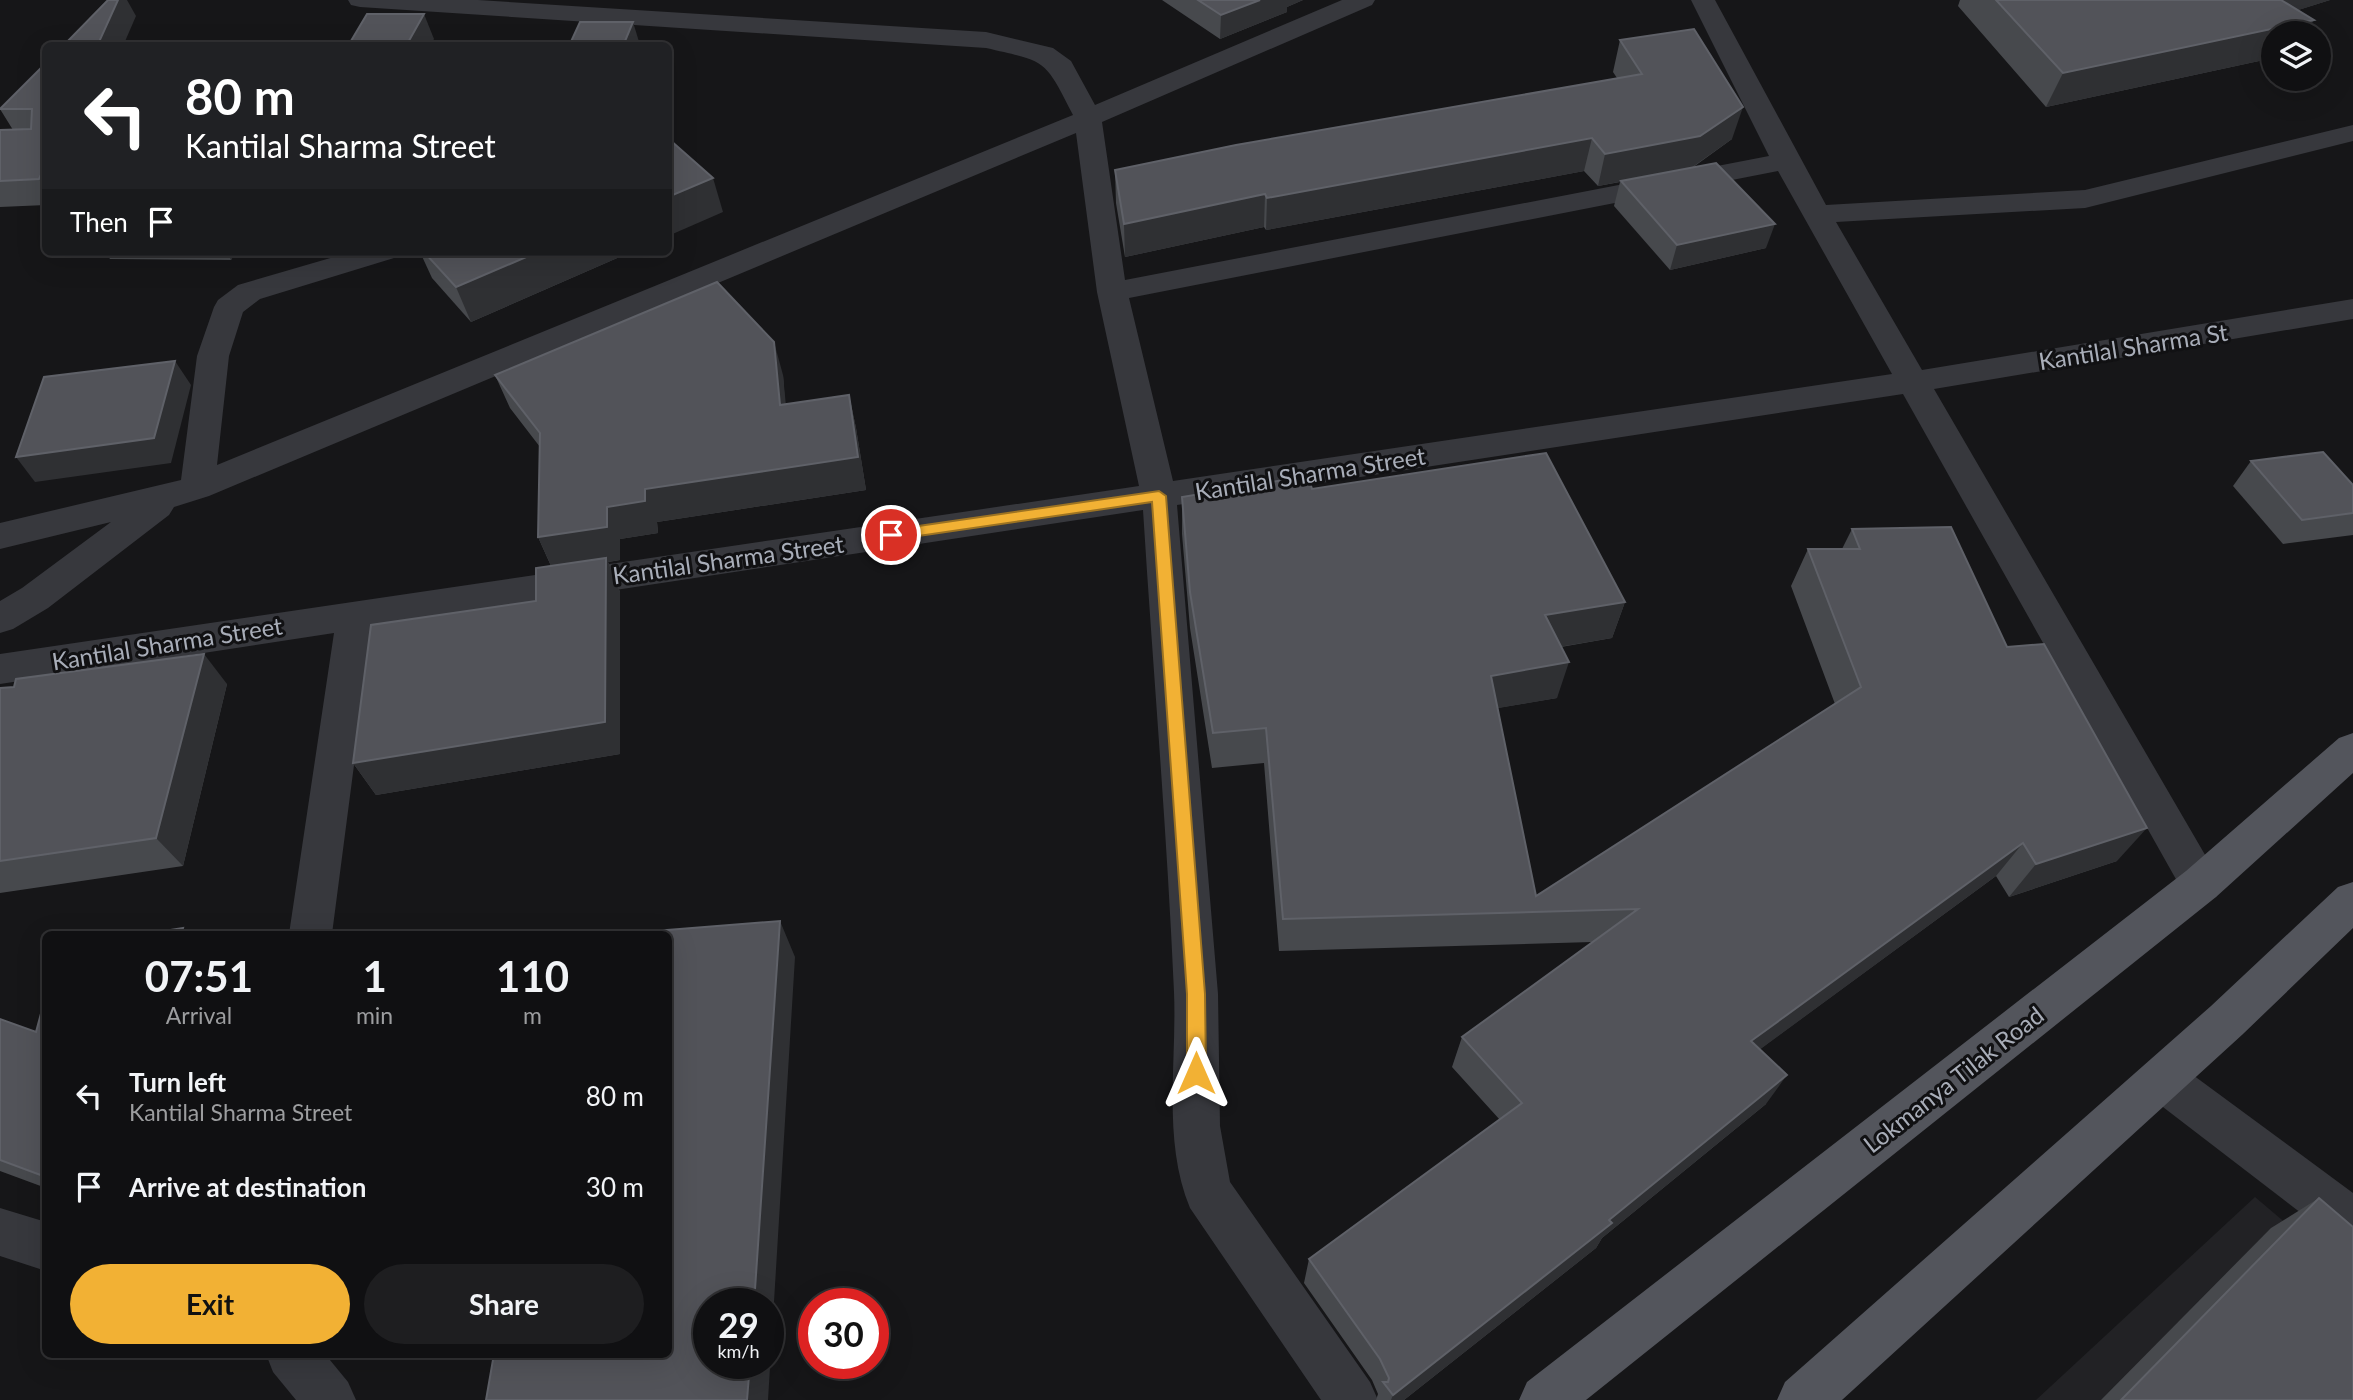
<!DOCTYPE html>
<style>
body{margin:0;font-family:Lato,sans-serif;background:#1e1e20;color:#f1f3f6;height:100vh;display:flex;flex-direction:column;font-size:26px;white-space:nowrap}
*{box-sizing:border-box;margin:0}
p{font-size:23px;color:#9c9d9f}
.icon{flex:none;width:38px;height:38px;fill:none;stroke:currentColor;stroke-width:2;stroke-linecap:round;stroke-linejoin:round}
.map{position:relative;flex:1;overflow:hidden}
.panel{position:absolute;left:42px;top:931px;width:630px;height:427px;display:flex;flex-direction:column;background:#101012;border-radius:10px;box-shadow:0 7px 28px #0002,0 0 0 2px #303032}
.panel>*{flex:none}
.guide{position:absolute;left:42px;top:42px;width:630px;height:214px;border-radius:10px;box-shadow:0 7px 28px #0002,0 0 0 2px #303032;background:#202124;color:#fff;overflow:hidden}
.tools{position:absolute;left:2261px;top:21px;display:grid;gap:14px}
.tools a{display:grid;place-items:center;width:70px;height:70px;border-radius:50%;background:#101012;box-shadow:0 7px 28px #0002,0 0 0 2px #303032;font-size:35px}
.speed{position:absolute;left:693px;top:1288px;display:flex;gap:14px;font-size:35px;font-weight:700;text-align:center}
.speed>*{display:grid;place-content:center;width:91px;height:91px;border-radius:50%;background:#101012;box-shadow:0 7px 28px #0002,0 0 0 2px #303032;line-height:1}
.speed small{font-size:18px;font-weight:400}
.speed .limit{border:10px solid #d22;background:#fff;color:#111}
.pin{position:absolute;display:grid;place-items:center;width:60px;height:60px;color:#fff;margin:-30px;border:4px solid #fff;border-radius:50%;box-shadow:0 2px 7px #0007}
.me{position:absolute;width:77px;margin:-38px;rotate:0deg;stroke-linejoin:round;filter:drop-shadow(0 0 5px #0008)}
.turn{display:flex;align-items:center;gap:24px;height:147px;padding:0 28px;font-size:32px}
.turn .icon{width:91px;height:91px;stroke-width:2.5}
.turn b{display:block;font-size:49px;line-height:60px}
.then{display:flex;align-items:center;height:66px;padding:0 28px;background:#0003;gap:14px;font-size:26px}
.eta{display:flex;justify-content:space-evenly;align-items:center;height:119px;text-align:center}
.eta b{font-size:42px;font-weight:700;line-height:49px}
.button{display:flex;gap:14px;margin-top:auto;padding:14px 28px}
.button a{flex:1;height:80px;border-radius:42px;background:#f2b134;color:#111;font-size:28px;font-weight:700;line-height:80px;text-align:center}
.button a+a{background:#1e1e20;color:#f1f3f6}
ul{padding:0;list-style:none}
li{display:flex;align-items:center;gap:21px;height:91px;padding:0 28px}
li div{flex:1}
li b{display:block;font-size:26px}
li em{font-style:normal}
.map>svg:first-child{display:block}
.built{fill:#222225}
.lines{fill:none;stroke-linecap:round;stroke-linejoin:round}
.minor{fill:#37383d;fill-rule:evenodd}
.major{fill:#53555c;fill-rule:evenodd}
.wall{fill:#47494d}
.shaded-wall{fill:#2f3033}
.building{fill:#525359;stroke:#5f6168;stroke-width:2}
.route{fill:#f2b134;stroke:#9d7322;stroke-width:2}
.labels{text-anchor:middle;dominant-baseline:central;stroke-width:6;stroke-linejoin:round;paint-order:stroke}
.street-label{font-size:24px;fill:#a8adb8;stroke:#111113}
</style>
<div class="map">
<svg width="2353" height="1400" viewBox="0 0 2353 1400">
<rect width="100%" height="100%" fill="#161618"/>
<polygon class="built" points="2255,1197 2353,1280 2353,1400 2036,1400"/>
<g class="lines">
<g class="minor">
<path d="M348,0H478L986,32L1053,48L1071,61L1095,105L1342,0H1375L1372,5L1102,122L1125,280L1769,156L1691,0H1715L1826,205L2085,190L2353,125V141L2085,208L1836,222L1922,370L2353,299V319L1934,389L2222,884L2216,897L2201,902L2186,897L1903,394L1177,505L1218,994L1220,1126L1230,1182L1370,1382L1378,1400H1321L1190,1208C1162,1141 1177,1062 1174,992C1167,831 1153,670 1143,510L372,627L332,934H289L334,633L0,684V654L1139,486L1097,292L1076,133L209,496L174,507L169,515L48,608L13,629L0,633V601L22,588L111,522L0,549V523L181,480L197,356L214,307L218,300L238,285L351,252H398L394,258L260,299L243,312L229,356L217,465L1073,115C1044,58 1047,62 986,48L360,7L351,5ZM1778,171L1892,374L1173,481L1129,298Z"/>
<polygon points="2162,1057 2178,1064 2353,1193 2353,1247 2336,1240 2146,1094 2139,1079 2146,1064"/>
<polygon points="0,1208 46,1222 46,1271 0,1256"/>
<polygon points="266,1354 325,1354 348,1382 356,1400 296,1400 273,1372"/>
</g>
<g class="major">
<polygon points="2353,733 2353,773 2216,897 1586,1400 1519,1400 1527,1382 2186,871 2339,738"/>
<polygon points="2353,882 2353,928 2243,1034 1842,1400 1777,1400 1785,1382 2211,1006 2338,887"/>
</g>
</g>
<g class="wall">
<polygon points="1162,0 1303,0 1287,7 1287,12 1220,39"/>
<polygon points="1960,0 2330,0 2298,10 2273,33 2273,58 2046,107 1958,6"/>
<polygon points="1620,40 1732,139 1692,168 1766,248 1670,270 1614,206 1620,182 1598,186 1584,171 1266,230 1264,227 1125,257 1116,203 1115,170 1617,78 1613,72"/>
<polygon points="46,63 46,205 0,207 0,130 13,130 0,109"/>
<polygon points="105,252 236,252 231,260 110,259"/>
<polygon points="420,252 631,252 471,322 432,278"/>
<polygon points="495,375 783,375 785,404 849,395 856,428 866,490 657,522 658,533 620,539 620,560 608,562 620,592 620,754 376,795 353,763 536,601 551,566 538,537 540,447 510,408"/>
<polygon points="2251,461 2353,485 2353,535 2283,544 2233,486"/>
<polygon points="1312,489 1625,602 1612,638 1561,647 1557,698 1497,708 1536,896 1835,704 1791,586 1808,549 1842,549 1852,529 2007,647 2117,861 2009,897 1996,876 1760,1049 1766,1104 1602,1238 1596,1248 1404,1400 1376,1400 1378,1394 1372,1380 1304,1283 1309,1259 1500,1120 1452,1067 1462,1037 1592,942 1279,951 1264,763 1212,768 1190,628 1182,534 1182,497"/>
<polygon points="227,684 183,866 0,893 0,688"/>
<polygon points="46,995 46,1188 0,1171 0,1019 36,1032"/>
<polygon points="2319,1198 2353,1400 2101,1400 2271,1228"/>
</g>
<g class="shaded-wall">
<polygon points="118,0 127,0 136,16 123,46 98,44"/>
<polygon points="1260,0 1303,0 1287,7 1287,12 1220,39 1221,15"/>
<polygon points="2263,0 2330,0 2249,26"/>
<polygon points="424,14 434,39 430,46 406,46"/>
<polygon points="2314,20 2306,33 2273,33 2273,58 2046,107 2063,73"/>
<polygon points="633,22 640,45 623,46"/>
<polygon points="1743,107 1732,139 1691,168 1598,186 1605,154"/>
<polygon points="1592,138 1584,171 1266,230 1267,198"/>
<polygon points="46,164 46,189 39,179"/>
<polygon points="713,178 723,212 668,236 668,197"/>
<polygon points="1265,194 1264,227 1125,257 1124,224"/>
<polygon points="1775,224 1766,248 1670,270 1677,245"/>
<polygon points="227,252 236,252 231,260"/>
<polygon points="538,252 631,252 471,322 456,287"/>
<polygon points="774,342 783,375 789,438 780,405"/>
<polygon points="175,361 191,385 171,463 35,482 16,457"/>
<polygon points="849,395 856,428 866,490 657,522 658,533 620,539 620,560 608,562 620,592 620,754 376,795 353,763 605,722 553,570 538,537 607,507"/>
<polygon points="1625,602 1612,638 1535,651 1545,615"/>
<polygon points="204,654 227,684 183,866 156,838"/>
<polygon points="1569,662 1557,698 1482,711 1491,676"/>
<polygon points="2147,828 2117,861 2009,897 2036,864"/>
<polygon points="2023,843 1996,876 1732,1070 1751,1041"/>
<polygon points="780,921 795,957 768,1400 747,1400 750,1363 768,1363 768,1304 754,1304"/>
<polygon points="183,928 189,934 181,934"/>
<polygon points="1787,1075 1766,1104 1602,1238 1596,1248 1404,1400 1391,1400 1393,1395"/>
</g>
<g class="building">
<polygon points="108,0 118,0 98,44 123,46 63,46"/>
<polygon points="1198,0 1260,0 1221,15"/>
<polygon points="1996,0 2281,0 2314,20 2063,73"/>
<polygon points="367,14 424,14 406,46 348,46"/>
<polygon points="580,22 633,22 623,46 569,46"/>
<polygon points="1694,29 1743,107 1700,136 1605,154 1592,138 1267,198 1265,194 1124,224 1115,170 1236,145 1642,74 1620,40"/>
<polygon points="46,63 46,164 39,179 0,181 0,130 31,129 32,109 0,109"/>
<polygon points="668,140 670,140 713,178 668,197"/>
<polygon points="1716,163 1775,224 1677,245 1621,181"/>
<polygon points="424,252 538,252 456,287"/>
<polygon points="717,282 774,342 780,405 849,395 858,457 645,489 645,501 607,507 607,527 538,537 540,433 495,375"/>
<polygon points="175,361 154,438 16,457 44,377"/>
<polygon points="2323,452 2353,485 2353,513 2302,520 2251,461"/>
<polygon points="1546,453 1625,602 1545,615 1569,662 1491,676 1536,896 1861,687 1808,549 1860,549 1852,529 1951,527 2007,647 2044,644 2147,828 2036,864 2023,843 1751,1041 1787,1075 1609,1220 1612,1223 1393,1395 1383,1382 1388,1382 1389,1378 1380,1359 1309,1259 1522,1103 1462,1037 1638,909 1283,919 1266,728 1213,733 1190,592 1182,497 1308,476 1312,489"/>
<polygon points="606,558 605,722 353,763 371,625 536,601 536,568"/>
<polygon points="204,654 156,838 0,861 0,688 14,687 16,679"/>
<polygon points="780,921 754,1304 709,1304 709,1363 750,1363 747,1400 486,1400 494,1354 668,1354 668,934 617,934"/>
<polygon points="183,928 181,934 145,934"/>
<polygon points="46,995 46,1177 0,1160 0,1019 36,1032"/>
<polygon points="2319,1198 2353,1227 2353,1400 2121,1400"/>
</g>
<polygon class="route" points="1159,491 1166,496 1205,994 1206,1073 1203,1080 1196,1082 1190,1080 1187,1073 1187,994 1152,502 891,540 883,535 891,530"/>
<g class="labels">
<g class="street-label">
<text transform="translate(2133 346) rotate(-9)">Kantilal Sharma St</text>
<text transform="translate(1310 473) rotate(-9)">Kantilal Sharma Street</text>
<text transform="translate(728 559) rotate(-8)">Kantilal Sharma Street</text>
<text transform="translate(167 643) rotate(-9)">Kantilal Sharma Street</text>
<text transform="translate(1953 1079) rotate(-38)">Lokmanya Tilak Road</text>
</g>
</g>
</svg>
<div class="tools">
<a><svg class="icon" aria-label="layers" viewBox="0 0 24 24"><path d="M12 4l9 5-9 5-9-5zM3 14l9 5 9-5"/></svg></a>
</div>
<div class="speed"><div>29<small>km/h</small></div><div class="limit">30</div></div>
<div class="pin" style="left:891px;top:535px;background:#d93025"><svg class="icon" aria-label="arrive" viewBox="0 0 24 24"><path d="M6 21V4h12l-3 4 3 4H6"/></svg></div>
<svg class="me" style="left:1196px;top:1073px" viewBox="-20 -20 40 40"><path d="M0-17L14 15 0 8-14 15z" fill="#f2b134" stroke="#fff" stroke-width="4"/></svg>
<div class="guide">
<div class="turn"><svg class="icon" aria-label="left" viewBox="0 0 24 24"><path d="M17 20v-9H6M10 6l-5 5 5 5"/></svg><div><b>80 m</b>Kantilal Sharma Street</div></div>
<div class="then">Then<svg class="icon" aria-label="arrive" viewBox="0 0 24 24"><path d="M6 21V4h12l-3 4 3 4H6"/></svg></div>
</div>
<section class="panel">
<div class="eta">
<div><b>07:51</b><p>Arrival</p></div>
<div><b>1</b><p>min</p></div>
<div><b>110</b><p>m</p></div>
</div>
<ul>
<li><svg class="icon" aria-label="left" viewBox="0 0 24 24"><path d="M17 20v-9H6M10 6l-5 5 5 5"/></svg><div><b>Turn left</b><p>Kantilal Sharma Street</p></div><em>80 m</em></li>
<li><svg class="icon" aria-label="arrive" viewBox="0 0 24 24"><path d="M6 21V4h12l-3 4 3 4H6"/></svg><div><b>Arrive at destination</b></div><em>30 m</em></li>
</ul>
<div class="button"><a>Exit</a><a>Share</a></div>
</section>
</div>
